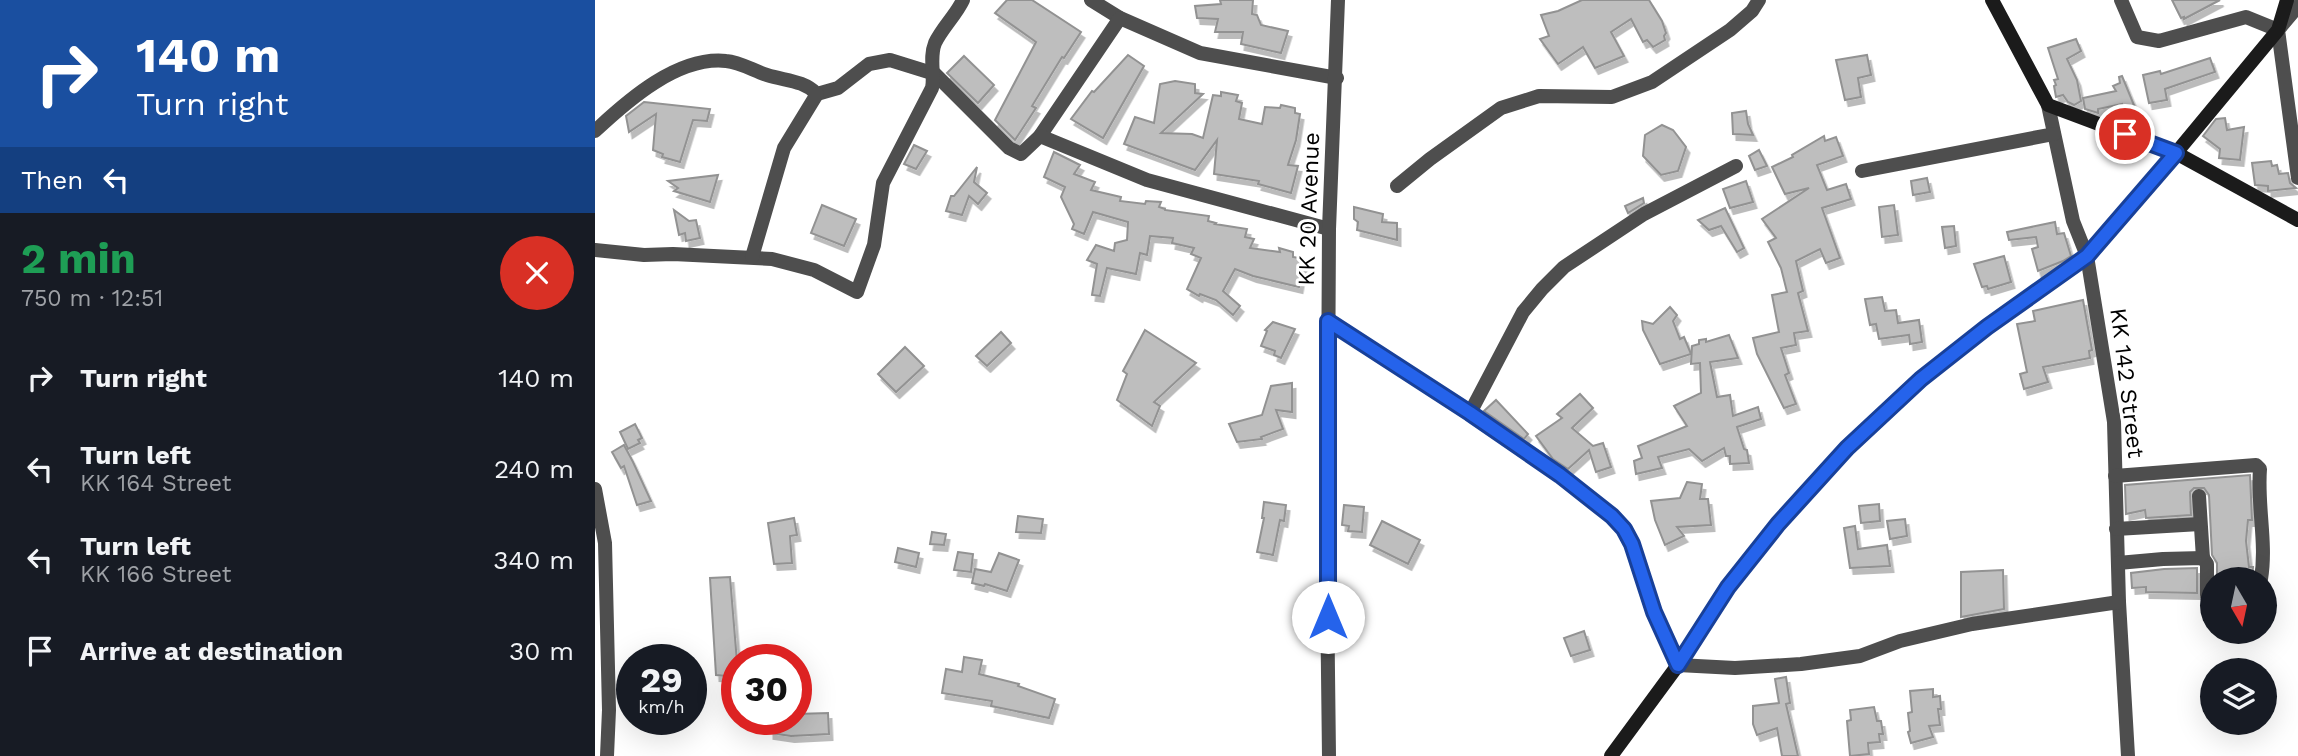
<!DOCTYPE html>
<meta charset="utf-8">
<style>
body{margin:0;font-family:"Work Sans",sans-serif;background:#242831;color:#f1f3f6;height:100vh;display:flex;flex-direction:column;font-size:26px;white-space:nowrap}
*{box-sizing:border-box;margin:0}
p{font-size:23px;color:#9ea1a6}
.icon{flex:none;width:38px;height:38px;fill:none;stroke:currentColor;stroke-width:2;stroke-linecap:round;stroke-linejoin:round}
.map{position:relative;flex:1;overflow:hidden}
.sheet{display:flex;flex-direction:column;background:#171b24;width:595px}
.sheet>*{flex:none}
.guide{background:#1a4fa0;color:#fff;overflow:hidden}
.needle{width:46px;rotate:171deg}
.tools{position:absolute;left:1605px;top:567px;display:grid;gap:14px}
.tools a{display:grid;place-items:center;width:77px;height:77px;border-radius:50%;background:#171b24;box-shadow:0 7px 28px #0002;font-size:35px}
.speed{position:absolute;left:21px;top:644px;display:flex;gap:14px;font-size:35px;font-weight:700;text-align:center}
.speed>*{display:grid;place-content:center;width:91px;height:91px;border-radius:50%;background:#171b24;box-shadow:0 7px 28px #0002;line-height:1}
.speed small{font-size:18px;font-weight:400}
.speed .limit{border:10px solid #d22;background:#fff;color:#111}
.pin{position:absolute;display:grid;place-items:center;width:60px;height:60px;color:#fff;margin:-30px;border:4px solid #fff;border-radius:50%;box-shadow:0 2px 7px #0007}
.me{position:absolute;width:77px;margin:-38px;rotate:0deg;stroke-linejoin:round;filter:drop-shadow(0 0 5px #0008)}
.turn{display:flex;align-items:center;gap:24px;height:147px;padding:0 21px;font-size:32px}
.turn .icon{width:91px;height:91px;stroke-width:2.5}
.turn b{display:block;font-size:49px;line-height:60px}
.then{display:flex;align-items:center;height:66px;padding:0 21px;background:#0003;gap:14px;font-size:26px}
.round{display:grid;place-items:center;flex:none;width:74px;height:74px;border-radius:37px;background:#242831}
.head{display:flex;align-items:center;justify-content:space-between;height:119px;padding:0 21px}
h1{font-size:42px;font-weight:700;line-height:52px;color:#1e9e55}
ul{padding:0;list-style:none}
li{display:flex;align-items:center;gap:21px;height:91px;padding:0 21px}
li div{flex:1}
li b{display:block;font-size:26px}
li em{font-style:normal}
main{display:flex;flex:1;min-height:0}
.map>svg:first-child{display:block}
.building{fill:#bebebe;stroke:#929292;stroke-width:2;filter:url(#shadow)}
.lines{fill:none;stroke-linecap:round;stroke-linejoin:round}
.street{stroke:#4e4e4e;stroke-width:14}
.secondary{stroke:#1b1b1b;stroke-width:14}
.route-casing{stroke:#184099;stroke-width:18}
.route{stroke:#2563eb;stroke-width:12}
.labels{text-anchor:middle;dominant-baseline:central;stroke-width:6;stroke-linejoin:round;paint-order:stroke}
.street-label{font-size:23px;fill:#000;stroke:#fff}
</style>
<main>
<section class="sheet">
<div class="guide">
<div class="turn"><svg class="icon" aria-label="right" viewBox="0 0 24 24"><path d="M7 20v-9h11M14 6l5 5-5 5"/></svg><div><b>140 m</b>Turn right</div></div>
<div class="then">Then<svg class="icon" aria-label="left" viewBox="0 0 24 24"><path d="M17 20v-9H6M10 6l-5 5 5 5"/></svg></div>
</div>
<div class="head"><div><h1>2 min</h1><p>750 m · 12:51</p></div><a class="round" style="background:#d93025;color:#fff"><svg class="icon" aria-label="close" viewBox="0 0 24 24"><path d="M6 6l12 12M18 6L6 18"/></svg></a></div>
<ul>
<li><svg class="icon" aria-label="right" viewBox="0 0 24 24"><path d="M7 20v-9h11M14 6l5 5-5 5"/></svg><div><b>Turn right</b></div><em>140 m</em></li>
<li><svg class="icon" aria-label="left" viewBox="0 0 24 24"><path d="M17 20v-9H6M10 6l-5 5 5 5"/></svg><div><b>Turn left</b><p>KK 164 Street</p></div><em>240 m</em></li>
<li><svg class="icon" aria-label="left" viewBox="0 0 24 24"><path d="M17 20v-9H6M10 6l-5 5 5 5"/></svg><div><b>Turn left</b><p>KK 166 Street</p></div><em>340 m</em></li>
<li><svg class="icon" aria-label="arrive" viewBox="0 0 24 24"><path d="M6 21V4h12l-3 4 3 4H6"/></svg><div><b>Arrive at destination</b></div><em>30 m</em></li>
</ul>
</section>
<div class="map">
<svg width="1703" height="756" viewBox="0 0 1703 756">
<defs>
<filter id="shadow"><feDropShadow dx="3.5" dy="6" stdDeviation="0" flood-color="#0004"/></filter>
</defs>
<rect width="100%" height="100%" fill="#fff"/>
<g class="building">
<polygon points="412,0 437,0 486,32 469,58 467,57 437,106 441,108 420,140 400,120 441,42 400,13"/>
<polygon points="625,0 658,0 657,14 662,15 666,25 693,31 686,53 646,44 648,32 620,32 623,19 602,18 600,6 626,4"/>
<polygon points="987,0 1054,0 1067,21 1071,33 1069,36 1070,40 1058,47 1052,40 1048,42 1036,19 1016,32 1029,56 1000,68 988,47 963,64 945,39 954,36 946,15 963,11"/>
<polygon points="1577,0 1625,0 1589,19 1589,17 1586,18"/>
<polygon points="1481,39 1486,51 1472,59 1482,80 1486,101 1479,105 1473,102 1468,95 1461,97 1459,86 1461,85 1459,80 1463,79 1453,48"/>
<polygon points="533,55 549,66 508,138 476,119 497,91 499,92"/>
<polygon points="1272,55 1276,75 1263,78 1266,97 1250,100 1241,60"/>
<polygon points="369,56 399,85 383,103 352,73"/>
<polygon points="1615,58 1620,72 1570,89 1572,100 1554,103 1548,75 1565,71 1566,74"/>
<polygon points="1527,76 1543,115 1528,117 1527,104 1503,109 1503,113 1490,109 1488,98 1521,91 1518,86 1525,83 1524,77"/>
<polygon points="580,81 600,84 600,93 608,94 566,133 597,134 608,138 618,95 626,96 626,92 643,95 641,101 647,103 644,119 667,124 670,107 685,108 686,105 700,108 700,113 705,114 701,140 693,165 703,166 696,193 663,184 664,181 619,174 622,140 600,170 529,144 540,117 559,123 565,84"/>
<polygon points="49,102 115,109 112,121 98,120 85,162 67,157 68,154 58,150 61,114 34,132 31,116"/>
<polygon points="1151,111 1153,124 1158,135 1138,134 1137,113"/>
<polygon points="1630,118 1632,130 1649,127 1645,160 1624,158 1625,149 1608,136 1621,119"/>
<polygon points="1067,125 1078,130 1091,147 1083,171 1066,175 1048,156 1050,135"/>
<polygon points="1229,136 1230,141 1241,137 1248,156 1222,165 1232,190 1251,184 1256,199 1227,208 1245,258 1231,263 1225,249 1201,261 1208,291 1203,293 1213,331 1199,333 1201,345 1186,348 1194,373 1190,375 1201,404 1189,408 1162,354 1158,338 1184,332 1177,295 1192,292 1186,268 1173,242 1181,238 1167,219 1214,188 1190,194 1177,167 1198,157 1197,155"/>
<polygon points="319,145 332,151 321,169 309,164"/>
<polygon points="1164,150 1172,166 1160,170 1154,156"/>
<polygon points="459,152 485,165 479,174 500,182 496,190 526,197 525,201 550,204 551,201 566,202 564,207 570,209 570,210 614,216 613,221 621,223 620,224 652,229 650,237 659,239 655,248 685,252 684,248 698,252 698,257 709,259 704,287 658,276 640,269 628,291 645,306 638,315 621,300 605,294 604,296 592,289 606,258 596,254 599,248 577,243 578,238 555,236 552,255 545,253 541,274 512,268 505,296 497,295 502,264 492,260 501,245 519,251 520,243 532,240 533,222 498,212 489,234 477,229 479,224 466,197 470,187 449,177"/>
<polygon points="1676,161 1677,166 1682,165 1684,174 1693,173 1695,183 1701,188 1673,191 1673,186 1660,185 1657,163"/>
<polygon points="382,167 379,182 392,193 383,204 374,196 367,215 351,211 356,196 359,196"/>
<polygon points="123,175 115,202 79,191 83,188 73,181"/>
<polygon points="1332,178 1335,192 1318,195 1316,181"/>
<polygon points="1151,181 1158,202 1135,208 1128,189"/>
<polygon points="1048,198 1049,203 1033,213 1030,206"/>
<polygon points="227,205 261,219 249,246 216,233"/>
<polygon points="1299,205 1303,235 1287,237 1284,207"/>
<polygon points="759,207 788,214 787,222 802,223 802,240 762,230 763,222 759,219"/>
<polygon points="1130,208 1149,248 1142,252 1126,226 1114,230 1103,220"/>
<polygon points="79,210 94,221 101,220 105,238 91,241 90,233 84,235"/>
<polygon points="1460,222 1462,234 1469,233 1476,256 1468,261 1443,271 1437,249 1443,247 1441,237 1414,240 1412,232"/>
<polygon points="1359,226 1361,246 1350,248 1347,227"/>
<polygon points="1409,256 1416,282 1393,289 1392,286 1387,287 1379,264"/>
<polygon points="1287,297 1290,311 1301,310 1303,323 1324,320 1327,342 1315,344 1314,335 1284,339 1281,324 1275,325 1270,299"/>
<polygon points="1488,300 1497,350 1494,351 1495,358 1448,367 1453,382 1429,389 1425,374 1432,372 1422,324 1440,321 1438,311"/>
<polygon points="1075,307 1082,315 1078,321 1085,339 1089,337 1096,354 1065,364 1048,330 1047,321 1058,324"/>
<polygon points="678,322 700,329 686,358 679,355 680,351 666,346 672,331 670,330"/>
<polygon points="550,330 601,363 559,402 565,406 557,426 522,400 532,374 528,371"/>
<polygon points="406,332 416,343 392,366 381,356"/>
<polygon points="1134,335 1143,358 1115,362 1122,397 1135,395 1138,416 1163,407 1166,419 1142,427 1149,449 1152,450 1154,463 1135,464 1135,456 1131,456 1129,448 1107,461 1094,449 1063,457 1067,468 1041,474 1039,461 1047,458 1043,446 1092,426 1079,406 1106,393 1105,363 1096,364 1097,346 1104,344 1104,340 1111,339 1111,342"/>
<polygon points="310,347 329,366 301,392 283,374"/>
<polygon points="697,383 697,412 681,410 688,429 666,437 667,439 642,442 634,424 667,415 676,386"/>
<polygon points="985,394 998,408 977,428 998,446 1008,443 1016,467 1001,472 994,450 973,469 958,459 941,436 967,418 962,414"/>
<polygon points="901,400 933,434 929,439 889,411"/>
<polygon points="40,424 47,438 43,440 45,443 33,449 25,432"/>
<polygon points="29,445 38,462 56,501 42,505 29,466 26,468 17,452"/>
<polygon points="1655,475 1657,520 1653,520 1651,541 1654,567 1658,567 1657,579 1622,579 1622,563 1617,555 1614,495 1609,488 1599,488 1595,492 1596,515 1551,518 1550,510 1531,514 1530,485"/>
<polygon points="1092,482 1107,484 1105,499 1113,499 1116,525 1082,527 1089,536 1070,545 1060,520 1056,501 1085,498"/>
<polygon points="669,502 691,505 689,521 685,520 678,555 662,552 669,518 667,518"/>
<polygon points="1284,504 1285,521 1266,523 1264,506"/>
<polygon points="749,505 769,507 767,532 753,531 754,526 747,525"/>
<polygon points="423,516 448,519 446,533 421,532"/>
<polygon points="199,518 202,535 195,536 197,563 179,564 173,523"/>
<polygon points="1310,519 1312,536 1295,539 1292,521"/>
<polygon points="787,521 825,540 813,564 775,545"/>
<polygon points="1260,526 1263,549 1292,545 1295,566 1255,568 1249,528"/>
<polygon points="337,532 351,534 349,545 335,544"/>
<polygon points="303,548 324,553 321,567 300,562"/>
<polygon points="363,552 378,554 376,572 359,570"/>
<polygon points="404,553 424,560 412,591 390,584 389,586 377,583 380,569 396,572"/>
<polygon points="1602,568 1602,593 1551,592 1551,587 1537,588 1536,573 1569,569"/>
<polygon points="1408,570 1409,609 1366,617 1366,572"/>
<polygon points="135,577 142,662 142,677 121,675 115,578"/>
<polygon points="989,631 995,650 976,656 969,638"/>
<polygon points="369,657 387,660 384,674 424,684 423,686 460,699 454,718 396,706 397,701 347,693 351,669 367,672"/>
<polygon points="1191,677 1195,703 1191,704 1203,756 1187,756 1182,728 1162,735 1158,724 1158,706 1184,703 1180,679"/>
<polygon points="1338,689 1338,697 1345,696 1346,709 1343,709 1345,725 1334,726 1338,737 1316,743 1313,732 1315,731 1313,713 1317,712 1315,691"/>
<polygon points="1279,707 1282,721 1286,721 1288,734 1284,734 1285,742 1273,743 1274,754 1255,756 1252,721 1256,720 1255,710"/>
<polygon points="233,713 234,734 196,736 175,733 175,720 201,719 201,714"/>
</g>
<g class="lines">
<g class="street">
<polyline points="496,0 525,18 605,53 742,78"/>
<polyline points="1526,0 1542,37 1564,41 1651,17 1683,30"/>
<polyline points="1703,6 1683,30 1703,178"/>
<polyline points="1453,105 1478,221 1492,256 1519,422 1524,602 1533,756"/>
<path d="M0,131C33,100 83,56 131,61C145,62 159,71 172,75C191,81 208,80 222,94L243,88L274,64L295,60L340,74L414,148L426,154L445,136L525,18"/>
<polyline points="445,136 552,180 734,229"/>
<polyline points="1267,171 1459,134"/>
<polyline points="802,186 835,159 906,108 944,96 1017,97 1057,82 1135,30 1157,11 1164,0"/>
<path d="M0,250L49,255L78,254L177,259L219,270L262,292L279,245L288,183L337,88C340,73 334,58 340,43C347,28 361,15 368,0"/>
<polyline points="157,257 189,148 222,94"/>
<polyline points="733,321 875,413 965,475 1017,516 1029,529 1037,544 1059,612 1083,665 1140,668 1206,664 1265,656 1305,641 1377,624 1524,602"/>
<polyline points="875,413 928,312 947,289 969,267 1049,214 1141,166"/>
<path d="M1520,476L1661,465L1665,469C1662,506 1672,543 1666,579"/>
<polyline points="0,489 10,543 14,710 12,756"/>
<polyline points="1604,496 1608,558"/>
<polyline points="1521,529 1605,524"/>
<polyline points="1523,563 1568,559 1608,558 1612,564 1612,595"/>
<polyline points="734,756 732,589 734,229 743,0"/>
</g>
<g class="secondary">
<polyline points="1397,0 1453,105 1581,153 1703,220"/>
<polyline points="1016,756 1083,665 1133,587 1183,524 1252,448 1326,379 1392,327 1492,256 1581,153 1683,30 1692,0"/>
</g>
</g>
<g class="lines">
<defs>
<polyline id="route" points="733,617 733,321 875,413 965,475 1017,516 1029,529 1037,544 1059,612 1083,665 1133,587 1183,524 1252,448 1326,379 1392,327 1492,256 1581,153 1530,134"/>
</defs>
<use href="#route" class="route-casing"/>
<use href="#route" class="route"/>
</g>
<g class="labels">
<g class="street-label">
<text transform="translate(714 209) rotate(-88)">KK 20 Avenue</text>
<text transform="translate(1532 383) rotate(83)">KK 142 Street</text>
</g>
</g>
</svg>
<div class="tools">
<a><svg class="needle" viewBox="-14 -14 28 28"><path d="M0-13l5 13h-10z" fill="#e53935"/><path d="M0 13l5-13h-10z" fill="#9ea1a6"/></svg></a>
<a><svg class="icon" aria-label="layers" viewBox="0 0 24 24"><path d="M12 4l9 5-9 5-9-5zM3 14l9 5 9-5"/></svg></a>
</div>
<div class="speed"><div>29<small>km/h</small></div><div class="limit">30</div></div>
<div class="pin" style="left:1530px;top:134px;background:#d93025"><svg class="icon" aria-label="arrive" viewBox="0 0 24 24"><path d="M6 21V4h12l-3 4 3 4H6"/></svg></div>
<svg class="me" style="left:733px;top:617px" viewBox="-20 -20 40 40"><circle r="19" fill="#fff"/><path d="M0-13L10 11 0 6-10 11z" fill="#2563eb"/></svg>
</div>
</main>
